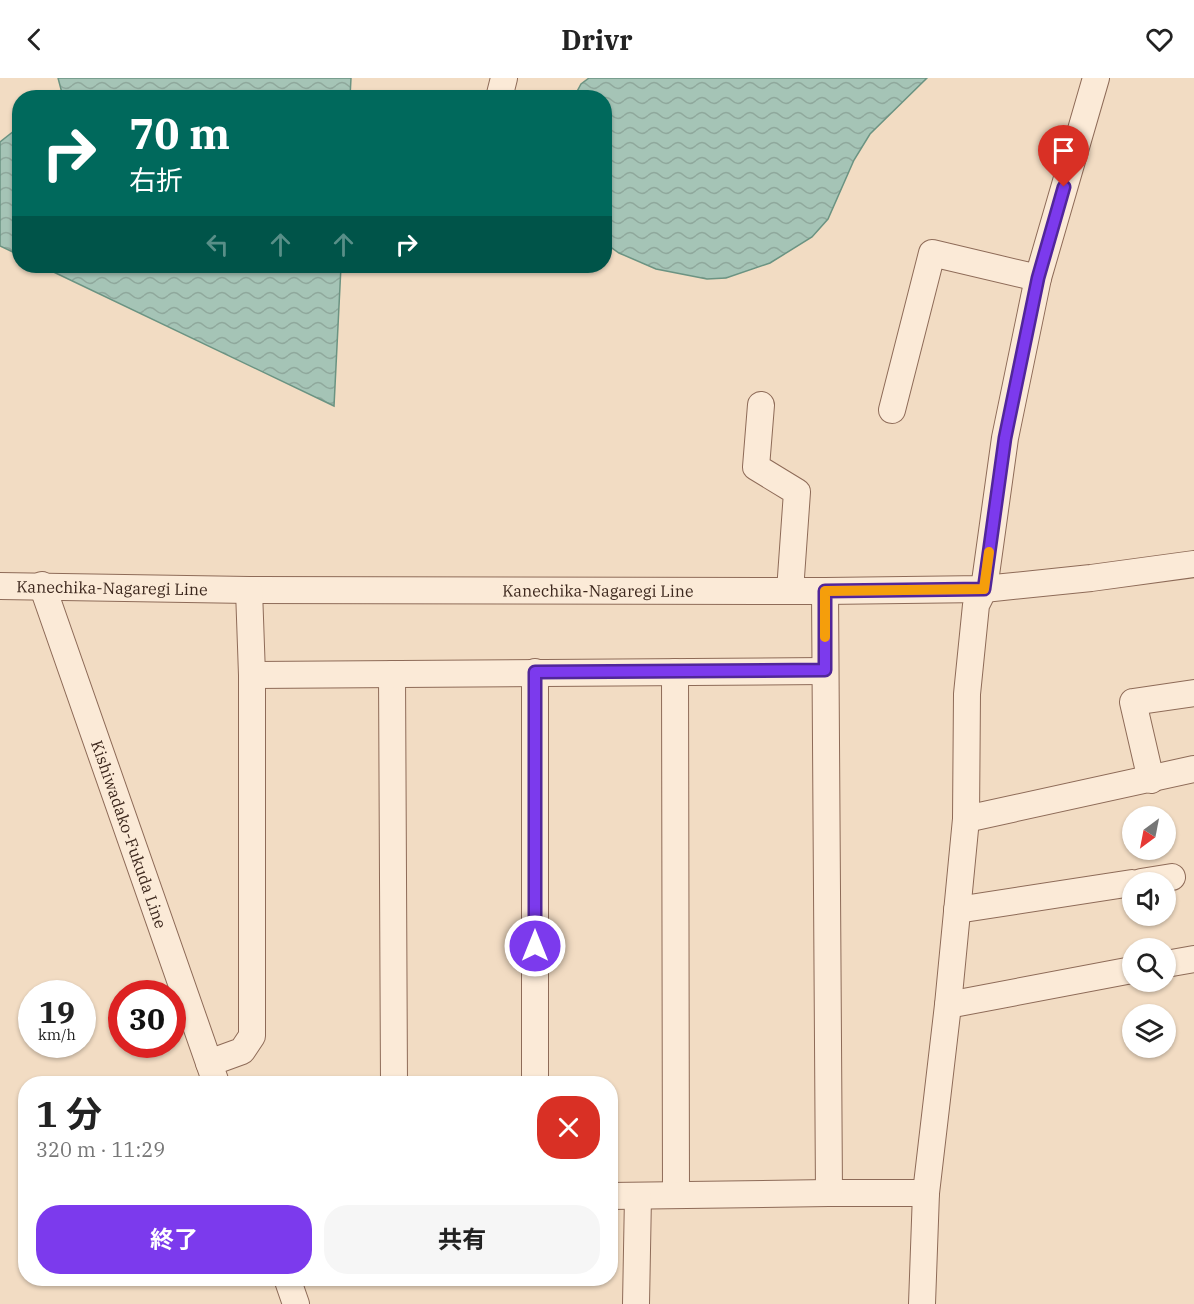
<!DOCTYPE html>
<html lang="ja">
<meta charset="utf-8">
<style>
body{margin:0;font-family:"IBM Plex Serif","Noto Sans JP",serif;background:#f6f6f6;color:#222;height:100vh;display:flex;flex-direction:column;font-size:22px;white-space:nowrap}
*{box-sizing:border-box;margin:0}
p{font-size:20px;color:#767676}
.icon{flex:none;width:33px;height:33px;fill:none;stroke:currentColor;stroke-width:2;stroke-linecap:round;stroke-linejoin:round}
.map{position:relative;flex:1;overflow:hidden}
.drawer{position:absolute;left:18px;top:998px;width:600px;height:210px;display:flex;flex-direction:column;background:#fff;border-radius:24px;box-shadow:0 2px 4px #0004}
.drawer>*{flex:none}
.top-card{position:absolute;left:12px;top:12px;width:600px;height:183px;border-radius:24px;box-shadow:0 2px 4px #0004;background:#00695c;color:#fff;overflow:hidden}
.needle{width:39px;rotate:212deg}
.tools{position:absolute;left:1122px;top:728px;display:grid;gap:12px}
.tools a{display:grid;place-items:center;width:54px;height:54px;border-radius:50%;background:#fff;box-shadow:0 2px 4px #0004;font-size:30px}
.speed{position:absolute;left:18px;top:902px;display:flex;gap:12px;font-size:30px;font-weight:700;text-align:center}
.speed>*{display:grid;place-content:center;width:78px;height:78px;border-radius:50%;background:#fff;box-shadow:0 2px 4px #0004;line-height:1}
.speed small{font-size:15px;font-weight:400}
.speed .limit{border:9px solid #d22;background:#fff;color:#111}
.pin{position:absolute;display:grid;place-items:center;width:51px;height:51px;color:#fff;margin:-62px -26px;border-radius:50% 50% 50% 0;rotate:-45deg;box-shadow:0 0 6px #0007}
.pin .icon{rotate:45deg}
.me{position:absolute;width:66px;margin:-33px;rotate:0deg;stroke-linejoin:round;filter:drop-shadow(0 0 4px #0008)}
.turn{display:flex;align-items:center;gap:21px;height:126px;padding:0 18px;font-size:27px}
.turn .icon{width:78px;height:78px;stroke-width:2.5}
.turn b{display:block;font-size:42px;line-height:51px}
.lanes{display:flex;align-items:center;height:57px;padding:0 18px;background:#0003;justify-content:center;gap:30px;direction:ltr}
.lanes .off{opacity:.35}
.round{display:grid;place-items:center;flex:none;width:63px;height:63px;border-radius:24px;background:#f6f6f6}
.headline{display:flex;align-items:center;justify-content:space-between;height:102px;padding:0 18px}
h1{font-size:36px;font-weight:700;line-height:45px}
.action{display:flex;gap:12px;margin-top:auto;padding:12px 18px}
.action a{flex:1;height:69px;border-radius:24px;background:#7c3aed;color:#fff;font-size:24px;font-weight:700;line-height:69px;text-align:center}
.action a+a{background:#f6f6f6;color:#222}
header{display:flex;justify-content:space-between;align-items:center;height:78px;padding:0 18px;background:#fff;font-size:27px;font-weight:700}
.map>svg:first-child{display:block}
.water{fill:url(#water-waves);stroke:#6b9382;stroke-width:1.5}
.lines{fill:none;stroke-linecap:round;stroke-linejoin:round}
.minor-casing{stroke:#8e6b58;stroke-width:28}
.minor{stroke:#fbead7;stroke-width:26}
.route-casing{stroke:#51269a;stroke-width:15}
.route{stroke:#7c3aed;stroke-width:10}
.slow{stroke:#f59e0b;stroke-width:10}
.labels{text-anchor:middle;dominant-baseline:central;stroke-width:6;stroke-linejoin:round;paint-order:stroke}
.street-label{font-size:16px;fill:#3c271d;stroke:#f8e7d3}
</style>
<header><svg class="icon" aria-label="back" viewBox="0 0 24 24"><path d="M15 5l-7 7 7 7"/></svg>Drivr<svg class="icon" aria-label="heart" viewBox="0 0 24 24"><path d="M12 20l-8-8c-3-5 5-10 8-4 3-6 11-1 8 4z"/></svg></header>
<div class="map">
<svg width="1194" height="1226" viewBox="0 0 1194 1226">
<defs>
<pattern id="water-waves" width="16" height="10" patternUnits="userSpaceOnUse" patternTransform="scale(1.5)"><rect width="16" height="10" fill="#a5c4b6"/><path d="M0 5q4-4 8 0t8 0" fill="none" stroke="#8fa89c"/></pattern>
</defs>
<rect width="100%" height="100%" fill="#f2dcc3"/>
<g class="water">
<polygon points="58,0 351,0 350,19 57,19 62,15"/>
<polygon points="589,0 927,0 870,56 854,82 828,141 812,159 770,185 726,200 707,201 656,191 619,175 605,165 604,20 574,19 581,6"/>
<polygon points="19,49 19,177 0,168 0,64"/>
<polygon points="41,188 341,188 334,328"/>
</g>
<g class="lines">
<defs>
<g id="minor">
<polyline points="499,20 504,0"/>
<polyline points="761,327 756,389 797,414 790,513"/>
<polyline points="892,332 932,175 1038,200"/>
<path id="s1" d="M42,507L216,1005"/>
<path id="s2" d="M0,508L249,512L825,513L984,511L1091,500L1194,486"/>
<polyline points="825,513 829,1115 926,1115"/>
<polyline points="535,594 535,1005"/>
<polyline points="675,594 676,1117"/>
<polyline points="392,596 394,1005"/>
<polyline points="252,597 825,593"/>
<polyline points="1151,702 1133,624 1194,615"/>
<polyline points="966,741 1194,691"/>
<polyline points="1141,804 1172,799"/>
<polyline points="957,832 1132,805"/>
<polyline points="1166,886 1194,881"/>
<polyline points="948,927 1132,892"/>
<polyline points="209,985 242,973 252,958 252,597 249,512"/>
<polyline points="610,1118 829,1115"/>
<polyline points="287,1200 296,1226"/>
<polyline points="636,1226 638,1118"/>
<polyline points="922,1226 926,1115 948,927 966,741 967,616 976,527 984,511 1005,360 1038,200 1096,0"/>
</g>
</defs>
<use href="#minor" class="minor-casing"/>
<use href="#minor" class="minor"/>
</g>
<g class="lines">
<defs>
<polyline id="route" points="535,868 535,594 825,592 825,513 984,511 1005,360 1038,200 1064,109"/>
</defs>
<use href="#route" class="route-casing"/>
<use href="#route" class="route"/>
<polyline class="slow" points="825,559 825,513 984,511 989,474"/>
</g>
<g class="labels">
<g class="street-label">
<text stroke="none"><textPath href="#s2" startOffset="112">Kanechika-Nagaregi Line</textPath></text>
<text stroke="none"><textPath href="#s2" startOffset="598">Kanechika-Nagaregi Line</textPath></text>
<text stroke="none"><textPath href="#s1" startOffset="264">Kishiwadako-Fukuda Line</textPath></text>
</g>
</g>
</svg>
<div class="tools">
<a><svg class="needle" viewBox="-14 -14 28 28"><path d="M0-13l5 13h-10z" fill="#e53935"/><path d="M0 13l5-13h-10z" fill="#767676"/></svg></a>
<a><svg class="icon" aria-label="sound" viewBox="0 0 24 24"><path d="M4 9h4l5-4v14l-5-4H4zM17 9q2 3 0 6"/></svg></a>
<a><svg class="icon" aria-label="search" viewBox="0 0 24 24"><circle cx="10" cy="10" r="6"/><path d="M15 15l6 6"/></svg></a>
<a><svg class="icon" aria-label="layers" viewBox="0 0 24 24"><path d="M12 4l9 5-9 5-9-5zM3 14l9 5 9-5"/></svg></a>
</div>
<div class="speed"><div>19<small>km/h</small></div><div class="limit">30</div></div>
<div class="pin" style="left:1064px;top:109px;background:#d93025"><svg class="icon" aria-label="arrive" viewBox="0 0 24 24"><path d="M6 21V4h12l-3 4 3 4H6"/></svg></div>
<svg class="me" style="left:535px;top:868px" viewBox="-20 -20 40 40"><circle r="17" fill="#7c3aed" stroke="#fff" stroke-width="3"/><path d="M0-11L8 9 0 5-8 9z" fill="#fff"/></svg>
<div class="top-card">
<div class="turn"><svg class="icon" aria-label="right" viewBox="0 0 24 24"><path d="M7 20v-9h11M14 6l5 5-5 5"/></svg><div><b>70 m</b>右折</div></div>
<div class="lanes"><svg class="icon off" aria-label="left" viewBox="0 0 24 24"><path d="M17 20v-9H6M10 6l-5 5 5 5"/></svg><svg class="icon off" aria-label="ahead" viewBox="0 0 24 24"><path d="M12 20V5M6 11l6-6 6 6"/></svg><svg class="icon off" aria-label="ahead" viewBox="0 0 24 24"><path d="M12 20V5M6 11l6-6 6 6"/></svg><svg class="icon" aria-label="right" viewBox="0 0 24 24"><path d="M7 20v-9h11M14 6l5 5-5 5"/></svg></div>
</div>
<section class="drawer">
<div class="headline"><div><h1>1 分</h1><p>320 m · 11:29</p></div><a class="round" style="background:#d93025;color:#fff"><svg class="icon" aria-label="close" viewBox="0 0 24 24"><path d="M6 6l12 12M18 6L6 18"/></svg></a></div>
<div class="action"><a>終了</a><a>共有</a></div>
</section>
</div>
